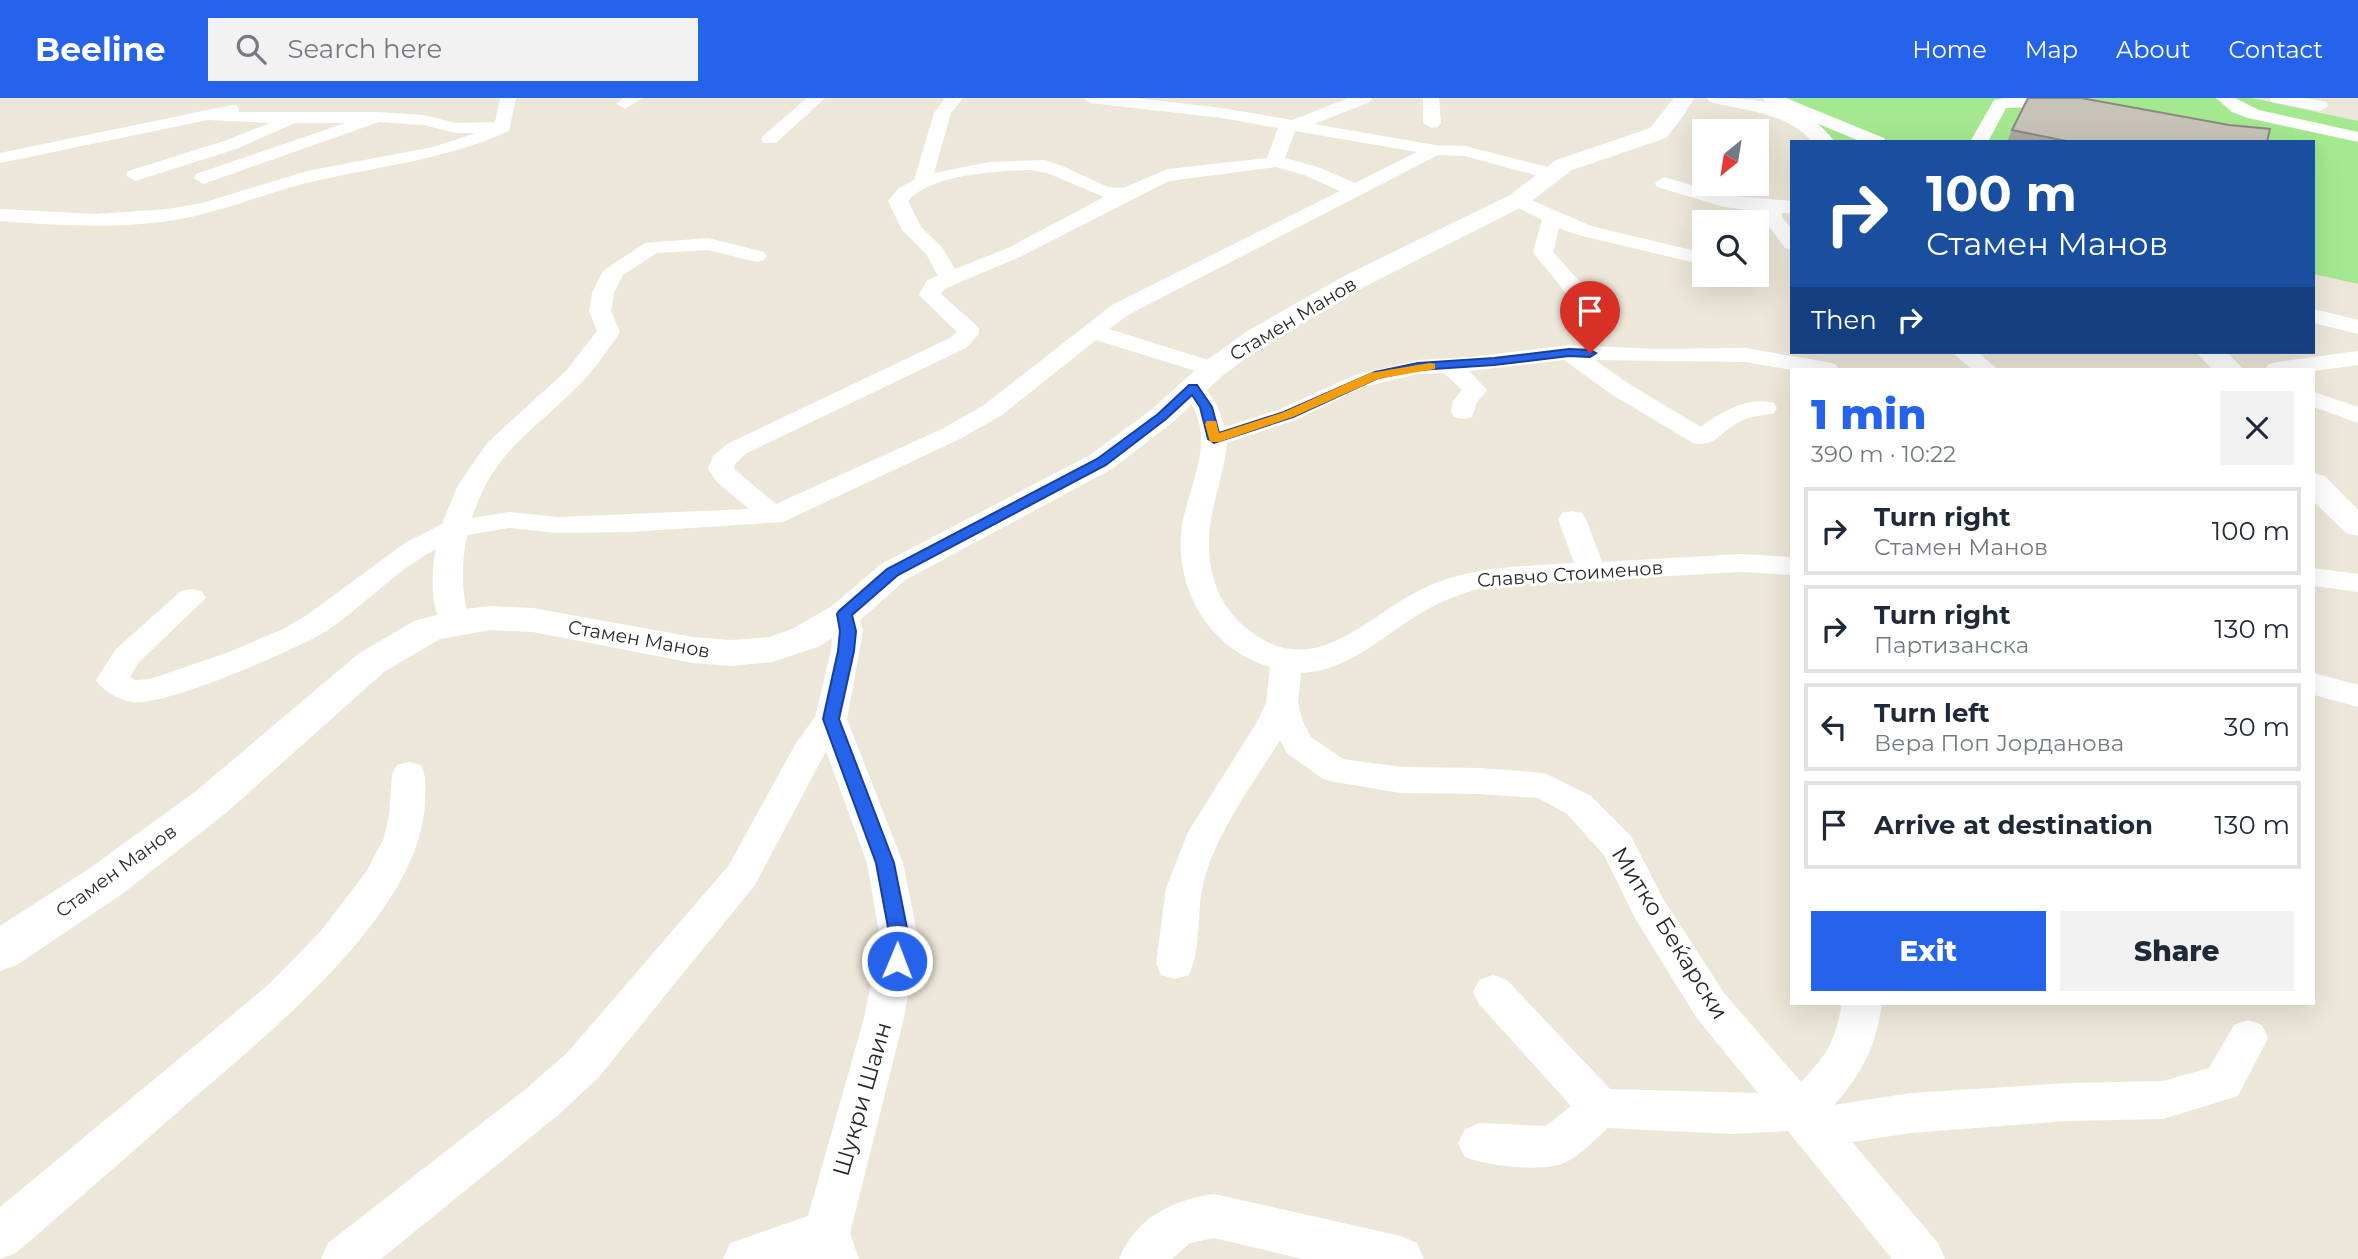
<!DOCTYPE html>
<meta charset="utf-8">
<style>
body{margin:0;font-family:Montserrat,sans-serif;background:#f2f2f3;color:#1f2937;height:100vh;display:flex;flex-direction:column;font-size:26px;white-space:nowrap}
*{box-sizing:border-box;margin:0}
p{font-size:23px;color:#747a83}
.icon{flex:none;width:38px;height:38px;fill:none;stroke:currentColor;stroke-width:2;stroke-linecap:round;stroke-linejoin:round}
.map{position:relative;flex:1;overflow:hidden}
.panel{position:absolute;left:1790px;top:270px;width:525px;height:637px;display:flex;flex-direction:column;background:#fff;border-radius:0px;box-shadow:0 7px 28px #0002}
.panel>*{flex:none}
.guide{position:absolute;left:1790px;top:42px;width:525px;height:214px;border-radius:0px;box-shadow:0 7px 28px #0002;background:#1a4fa0;color:#fff;overflow:hidden}
.needle{width:46px;rotate:210deg}
.fabs{position:absolute;left:1692px;top:21px;display:grid;gap:14px}
.fabs a{display:grid;place-items:center;width:77px;height:77px;border-radius:0px;background:#fff;box-shadow:0 7px 28px #0002;font-size:35px}
.pin{position:absolute;display:grid;place-items:center;width:60px;height:60px;color:#fff;margin:-72px -30px;border-radius:50% 50% 50% 0;rotate:-45deg;box-shadow:0 0 7px #0007}
.pin .icon{rotate:45deg}
.me{position:absolute;width:77px;margin:-38px;rotate:1deg;stroke-linejoin:round;filter:drop-shadow(0 0 5px #0008)}
.turn{display:flex;align-items:center;gap:24px;height:147px;padding:0 21px;font-size:32px}
.turn .icon{width:91px;height:91px;stroke-width:2.5}
.turn b{display:block;font-size:49px;line-height:60px}
.then{display:flex;align-items:center;height:66px;padding:0 21px;background:#0003;gap:14px;font-size:26px}
.round{display:grid;place-items:center;flex:none;width:74px;height:74px;border-radius:0px;background:#f2f2f3}
.summary{display:flex;align-items:center;justify-content:space-between;height:119px;padding:0 21px}
h1{font-size:42px;font-weight:800;line-height:52px;color:#2563eb}
.cta{display:flex;gap:14px;margin-top:auto;padding:14px 21px}
.cta a{flex:1;height:80px;border-radius:0px;background:#2563eb;color:#fff;font-size:28px;font-weight:800;line-height:80px;text-align:center}
.cta a+a{background:#f2f2f3;color:#1f2937}
ul{padding:0;list-style:none}
li{display:flex;align-items:center;gap:21px;height:88px;margin:0 14px 10px;padding:0 7px;border:4px solid #e0e1e3;border-radius:0px}
li div{flex:1}
li b{display:block;font-size:26px}
li em{font-style:normal}
header{display:flex;align-items:center;gap:42px;box-sizing:border-box;height:98px;padding:0 35px;background:#2563eb;color:#fff}
header strong{font-size:33px}
nav{display:flex;gap:38px;margin-inline-start:auto;font-size:24px}
.search{width:490px;height:63px;background:#f2f2f3;display:flex;align-items:center;gap:18px;box-sizing:border-box;padding:0 24px;border-radius:0px;color:#747a83;font-size:26px}
.map>svg:first-child{display:block}
.green{fill:#a4e990}
.lines{fill:none;stroke-linecap:round;stroke-linejoin:round}
.street{fill:#fff;fill-rule:evenodd}
.secondary{fill:#fff;fill-rule:evenodd}
.wall{fill:#aca89f}
.building{fill:#c8c3b9;stroke:#8c8882;stroke-width:2}
.route{fill:#2563eb;stroke:#184099;stroke-width:2}
.slow{fill:#f59e0b}
.labels{text-anchor:middle;dominant-baseline:central;stroke-width:6;stroke-linejoin:round;paint-order:stroke}
.street-label{font-size:19px;fill:#292929;stroke:#fff}
.near-street-label{font-size:23px;fill:#292929;stroke:#fff}
</style>
<header>
<strong>Beeline</strong>
<div class="search"><svg class="icon" aria-label="search" viewBox="0 0 24 24"><circle cx="10" cy="10" r="6"/><path d="M15 15l6 6"/></svg>Search here</div>
<nav><a>Home</a><a>Map</a><a>About</a><a>Contact</a></nav>
</header>
<div class="map">
<svg width="2358" height="1161" viewBox="0 0 2358 1161">
<rect width="100%" height="100%" fill="#ede7d9"/>
<polygon class="green" points="1765,0 2252,0 2358,23 2358,186 2314,176 2314,44 1834,44"/>
<g class="lines">
<g class="street">
<path d="M500,0H516L509,33C450,60 388,67 324,81C279,90 236,109 191,119C128,132 63,128 0,123V111L96,116L168,111L202,105L307,73L433,49L476,35H456L423,27L379,24L203,86L194,80L196,76L345,25H295L236,51L135,83L126,77L128,73L224,43L270,25L208,22L0,65V55L232,7L238,8L239,14H378L423,17L456,25L495,24Z"/>
<polygon points="623,0 642,0 625,11 617,6"/>
<polygon points="807,0 825,0 776,45 764,45 761,41 764,37"/>
<path d="M945,0H963L951,15L934,75L989,64L1044,62L1060,67L1108,89L1123,90L1168,71L1267,60L1278,30L1222,20L1091,5L1083,0H1135L1222,10L1292,22L1349,0H1372L1370,4L1314,26L1435,47L1465,48L1560,72L1562,76L1553,82L1465,58L1438,57L1128,217L1109,231L1221,266L1225,271L1221,276H1205L1096,242L1002,317L960,341L783,424L630,434L559,435L509,430L467,437C461,468 461,494 470,524L466,531L455,534L444,531C430,509 431,476 436,451C396,472 365,507 328,532C298,551 164,609 132,604C117,601 104,594 96,582L116,551L181,493L191,491L201,493L206,500L138,565L130,579L135,582L150,581L229,554L283,531L307,517L405,445L442,426L458,387L488,344L566,273L597,233L589,213L592,195L603,173L645,145L708,140L764,154L767,158L764,162L757,164L708,152L657,155L623,177L614,195L611,213L620,234C607,253 593,274 576,290C531,335 493,354 472,420L509,414L559,419L749,411L717,384L708,371L713,358L727,346L950,240L957,234L919,197L927,182L938,178L926,156L902,132L888,103L899,90L914,82L934,15ZM1295,33L1417,54L1355,85L1318,69L1285,60ZM1276,69L1304,77L1340,93L1112,207L984,307L942,331L776,406L734,371L735,366L745,356L966,250L979,236V230L941,196L944,191L1022,158L1169,83ZM1031,72L1047,75L1104,99L1008,150L955,171L942,149L921,129L908,103C930,76 998,73 1031,72Z"/>
<polygon points="1423,0 1439,0 1441,25 1438,29 1432,30 1423,25"/>
<polygon points="1763,0 1786,0 1884,40 1887,44 1862,44 1765,4"/>
<polygon points="2005,0 2041,0 2076,6 2078,10 2070,15 2035,9 2006,10 1988,44 1970,44 1994,2"/>
<polygon points="2216,0 2235,0 2259,12 2358,34 2358,44 2248,20 2232,14"/>
<polygon points="2269,0 2304,0 2326,4 2328,8 2320,13 2271,4"/>
<polygon points="1664,79 1726,97 1792,103 1792,115 1782,115 1782,119 1792,132 1792,152 1785,150 1762,119 1763,114 1724,109 1657,89 1655,85"/>
<polygon points="1518,96 1591,128 1704,155 1704,167 1578,137 1559,130 1553,154 1582,186 1594,206 1591,211 1575,211 1565,194 1533,154 1542,122 1511,106 1508,102 1511,98"/>
<polygon points="1712,177 1733,177 1735,181 1732,186 1716,186"/>
<polygon points="2314,211 2358,222 2358,236 2314,225"/>
<path d="M1569,247L1656,251L1745,250L1827,264L1835,266L1839,271L1792,272L1745,264L1595,262L1629,286L1701,329C1721,314 1748,298 1774,305L1777,310L1774,315C1763,318 1750,318 1741,323C1723,330 1716,351 1693,345L1611,296L1564,262L1469,273L1487,292L1477,304L1472,319L1463,321L1454,319L1451,314L1453,303L1462,292L1444,275L1418,276L1363,289L1298,321L1227,345C1224,381 1207,414 1209,450C1210,481 1221,509 1245,529C1318,591 1370,509 1438,484C1483,468 1527,468 1574,465L1558,421L1562,415L1572,413L1582,415L1586,421L1602,464L1741,456L1792,459V477L1741,474L1487,488C1464,495 1442,502 1421,515C1382,538 1349,573 1301,575L1298,605L1303,624L1311,639L1343,661L1401,669L1479,670L1544,675L1591,698L1631,738L1662,799L1724,895L1801,984C1828,956 1835,943 1842,905H1882C1877,946 1862,976 1834,1007L1911,995L2068,985L2163,983L2209,970L2234,927L2248,922L2262,927L2268,940L2238,998L2163,1021L2068,1023L1911,1035L1852,1044L1938,1145L1945,1161H1892L1788,1033L1730,1036L1608,1030C1595,1041 1581,1057 1566,1064C1545,1075 1487,1068 1465,1059L1458,1045L1465,1031L1480,1025L1546,1028L1571,1008L1479,906L1473,894L1479,882L1493,877L1507,882L1610,991L1758,995L1696,919L1635,820L1604,757L1567,716L1538,700L1479,696L1401,695L1335,684L1323,681L1287,655L1280,642C1252,688 1213,738 1202,791C1197,819 1201,851 1189,877L1175,881L1161,877L1156,865L1166,790L1188,734L1257,624L1266,605L1270,569C1209,551 1173,489 1182,427C1187,398 1202,369 1201,339C1201,320 1191,305 1181,290L1184,285L1193,283L1202,285L1217,307L1225,329L1280,311L1355,277L1418,262L1470,259Z"/>
<polygon points="2358,253 2358,267 2314,273 2265,271 2269,266 2277,264"/>
<polygon points="1952,254 1978,254 1997,271 1971,271"/>
<polygon points="2314,294 2358,309 2358,325 2314,309"/>
<polygon points="2314,470 2358,476 2358,494 2314,488"/>
<polygon points="845,506 856,509 863,533 847,621 903,765 918,840 904,920 850,1135 859,1161 723,1161 730,1145 808,1118 864,920 880,840 867,765 826,653 755,787 598,980 557,1018 381,1161 321,1161 328,1145 527,990 568,954 729,767 796,645 815,619 831,553 833,533 830,516 834,509"/>
<polygon points="2314,575 2358,587 2358,609 2314,597"/>
<path d="M409,664L421,667C427,679 425,690 425,703C422,817 260,942 180,1012C126,1060 71,1107 16,1155L0,1161V1109L267,888L320,834L366,774L384,740L389,717L392,676L397,667Z"/>
<path d="M1214,1096L1401,1138L1417,1145L1424,1161H1302L1214,1140L1190,1145L1172,1161H1119C1136,1120 1171,1102 1214,1096Z"/>
</g>
<g class="secondary">
<polygon points="1674,0 1694,0 1684,17 1666,40 1572,72 1526,107 1364,189 1269,244 1223,277 1173,324 1112,371 905,482 858,524 818,549 772,564 731,568 693,565 533,534 491,532 440,541 384,574 226,715 122,796 17,867 0,873 0,828 90,770 196,693 358,556 414,523 455,512 491,508 533,510 693,539 731,542 769,539 792,531 832,508 881,466 1090,357 1151,312 1203,265 1249,232 1346,177 1510,97 1556,62 1650,30"/>
<path d="M1707,0C1752,0 1806,3 1835,44H1812C1788,14 1744,13 1710,4Z"/>
<polygon points="2196,254 2227,254 2243,271 2212,271"/>
<polygon points="2314,375 2325,378 2358,412 2358,438 2346,435 2314,404"/>
</g>
</g>
<polygon class="wall" points="2229,27 2267,44 2007,44 2012,32"/>
<polygon class="building" points="2028,0 2081,0 2229,27 2270,31 2267,44 2071,44 2012,32"/>
<polygon class="route" points="1569,251 1590,252 1596,255 1590,259 1569,258 1494,267 1418,272 1378,280 1293,319 1214,345 1208,341 1200,309 1192,297 1166,321 1106,367 898,477 852,517 856,533 854,553 839,621 894,765 909,840 904,869 897,871 890,869 887,863 890,840 876,765 823,621 838,553 840,533 837,516 839,513 887,471 1097,361 1158,316 1189,287 1197,287 1212,309 1219,335 1284,314 1375,274 1418,265 1494,260"/>
<polygon class="slow" points="1430,265 1435,266 1435,271 1378,281 1293,319 1219,344 1210,344 1205,326 1207,323 1216,323 1219,335 1284,314 1370,275"/>
<g class="labels">
<g class="street-label">
<text transform="translate(1293 221) rotate(-31)">Стамен Манов</text>
<text transform="translate(1570 476) rotate(-4)">Славчо Стоименов</text>
<text transform="translate(639 541) rotate(10)">Стамен Манов</text>
<text transform="translate(116 773) rotate(-36)">Стамен Манов</text>
</g>
<g class="near-street-label">
<text transform="translate(1670 835) rotate(58)">Митко Беќарски</text>
<text transform="translate(862 1001) rotate(-74)">Шукри Шаин</text>
</g>
</g>
</svg>
<div class="fabs">
<a><svg class="needle" viewBox="-14 -14 28 28"><path d="M0-13l5 13h-10z" fill="#e53935"/><path d="M0 13l5-13h-10z" fill="#747a83"/></svg></a>
<a><svg class="icon" aria-label="search" viewBox="0 0 24 24"><circle cx="10" cy="10" r="6"/><path d="M15 15l6 6"/></svg></a>
</div>
<div class="pin" style="left:1590px;top:255px;background:#d93025"><svg class="icon" aria-label="arrive" viewBox="0 0 24 24"><path d="M6 21V4h12l-3 4 3 4H6"/></svg></div>
<svg class="me" style="left:897px;top:863px" viewBox="-20 -20 40 40"><circle r="17" fill="#2563eb" stroke="#fff" stroke-width="3"/><path d="M0-11L8 9 0 5-8 9z" fill="#fff"/></svg>
<div class="guide">
<div class="turn"><svg class="icon" aria-label="right" viewBox="0 0 24 24"><path d="M7 20v-9h11M14 6l5 5-5 5"/></svg><div><b>100 m</b>Стамен Манов</div></div>
<div class="then">Then<svg class="icon" aria-label="right" viewBox="0 0 24 24"><path d="M7 20v-9h11M14 6l5 5-5 5"/></svg></div>
</div>
<section class="panel">
<div class="summary"><div><h1>1 min</h1><p>390 m · 10:22</p></div><a class="round"><svg class="icon" aria-label="close" viewBox="0 0 24 24"><path d="M6 6l12 12M18 6L6 18"/></svg></a></div>
<ul>
<li><svg class="icon" aria-label="right" viewBox="0 0 24 24"><path d="M7 20v-9h11M14 6l5 5-5 5"/></svg><div><b>Turn right</b><p>Стамен Манов</p></div><em>100 m</em></li>
<li><svg class="icon" aria-label="right" viewBox="0 0 24 24"><path d="M7 20v-9h11M14 6l5 5-5 5"/></svg><div><b>Turn right</b><p>Партизанска</p></div><em>130 m</em></li>
<li><svg class="icon" aria-label="left" viewBox="0 0 24 24"><path d="M17 20v-9H6M10 6l-5 5 5 5"/></svg><div><b>Turn left</b><p>Вера Поп Јорданова</p></div><em>30 m</em></li>
<li><svg class="icon" aria-label="arrive" viewBox="0 0 24 24"><path d="M6 21V4h12l-3 4 3 4H6"/></svg><div><b>Arrive at destination</b></div><em>130 m</em></li>
</ul>
<div class="cta"><a>Exit</a><a>Share</a></div>
</section>
</div>
